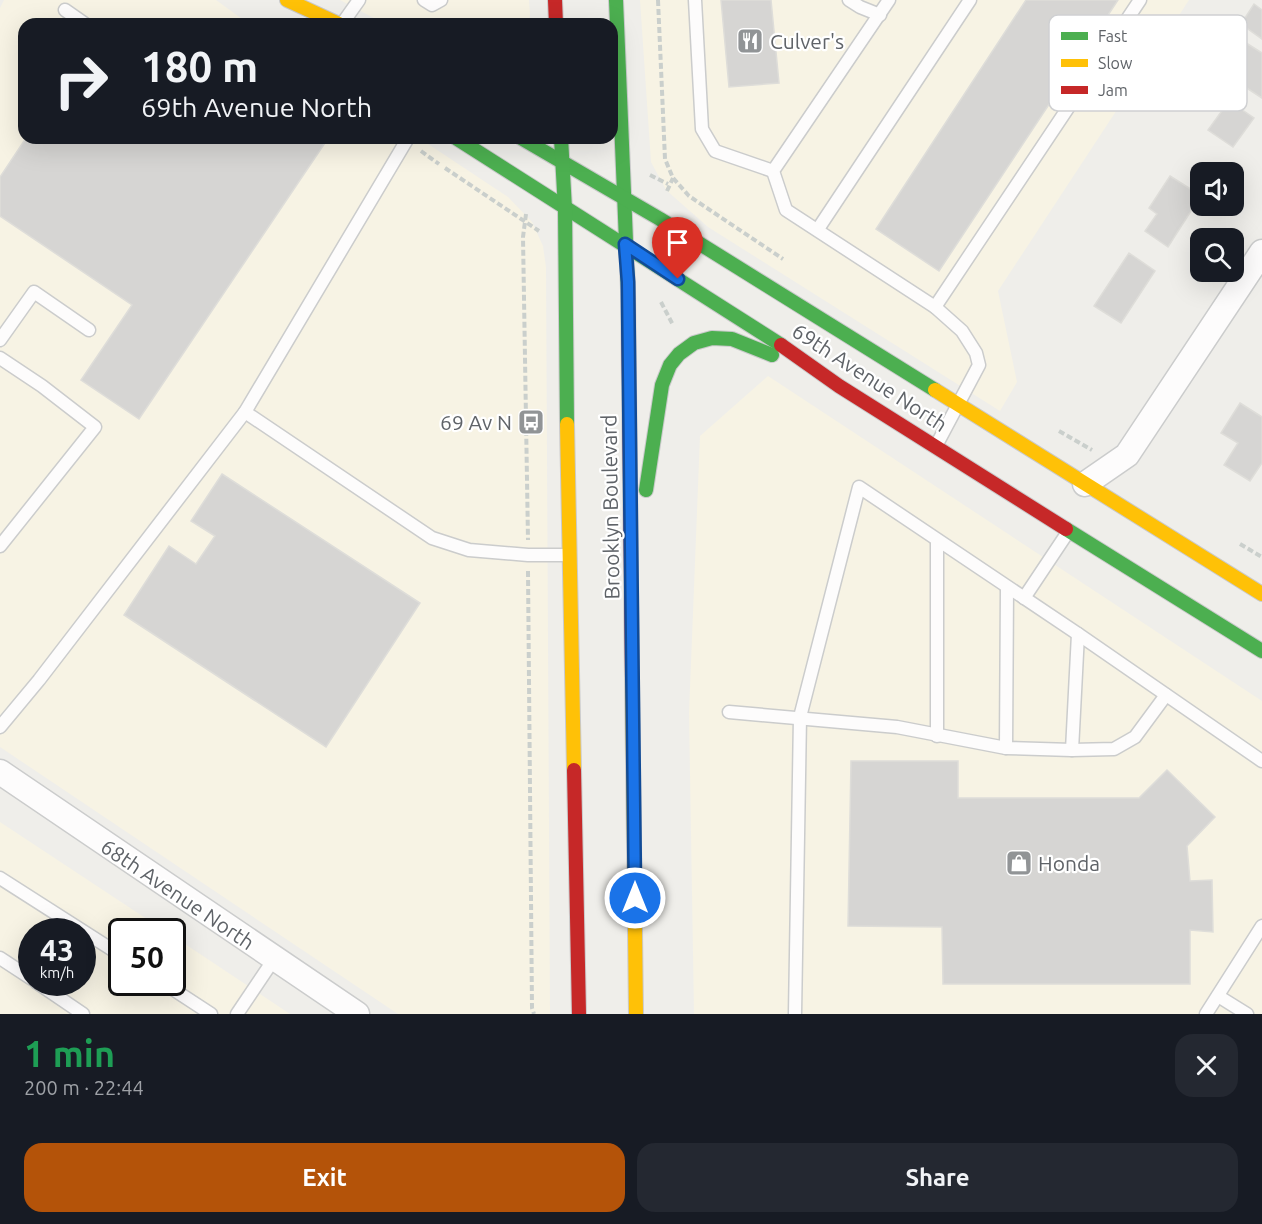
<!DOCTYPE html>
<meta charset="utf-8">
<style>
body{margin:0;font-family:Ubuntu,sans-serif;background:#242831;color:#f1f3f6;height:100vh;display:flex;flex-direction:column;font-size:22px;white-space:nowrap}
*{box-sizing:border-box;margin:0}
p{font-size:20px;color:#9ea1a6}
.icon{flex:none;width:33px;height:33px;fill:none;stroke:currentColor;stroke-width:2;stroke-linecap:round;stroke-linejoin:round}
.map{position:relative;height:1014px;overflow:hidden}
.details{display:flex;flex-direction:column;background:#171b24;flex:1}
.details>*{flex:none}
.guide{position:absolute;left:18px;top:18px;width:600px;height:126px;border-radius:18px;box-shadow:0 6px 24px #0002;background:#171b24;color:#f1f3f6;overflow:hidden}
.controls{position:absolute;left:1190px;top:162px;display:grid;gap:12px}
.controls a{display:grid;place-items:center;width:54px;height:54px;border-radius:12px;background:#171b24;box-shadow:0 6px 24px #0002;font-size:30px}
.speed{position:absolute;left:18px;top:918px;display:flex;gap:12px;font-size:30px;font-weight:700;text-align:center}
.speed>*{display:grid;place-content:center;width:78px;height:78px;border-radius:50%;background:#171b24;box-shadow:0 6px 24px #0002;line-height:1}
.speed small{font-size:15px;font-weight:400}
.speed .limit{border:3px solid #111;border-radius:9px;background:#fff;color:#111}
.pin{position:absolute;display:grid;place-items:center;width:51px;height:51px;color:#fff;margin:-62px -26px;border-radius:50% 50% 50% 0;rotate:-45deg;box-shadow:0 0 6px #0007}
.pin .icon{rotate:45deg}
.me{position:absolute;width:66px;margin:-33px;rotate:0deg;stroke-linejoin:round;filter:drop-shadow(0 0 4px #0008)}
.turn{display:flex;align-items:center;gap:21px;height:126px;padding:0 24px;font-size:27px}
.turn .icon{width:78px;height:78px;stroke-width:2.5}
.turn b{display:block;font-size:42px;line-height:51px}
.round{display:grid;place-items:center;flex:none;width:63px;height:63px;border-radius:18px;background:#242831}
.head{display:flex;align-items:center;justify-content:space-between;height:102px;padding:0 24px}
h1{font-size:36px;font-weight:700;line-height:45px;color:#1e9e55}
.action{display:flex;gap:12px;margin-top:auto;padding:12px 24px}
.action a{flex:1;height:69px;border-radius:18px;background:#b45309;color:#fff;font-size:24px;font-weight:700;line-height:69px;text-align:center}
.action a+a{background:#242831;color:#f1f3f6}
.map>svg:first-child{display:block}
.commercial{fill:#f7f3e4;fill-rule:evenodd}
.building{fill:#d6d5d3;stroke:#deddd9;stroke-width:1.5}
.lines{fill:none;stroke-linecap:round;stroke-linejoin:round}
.lane-casing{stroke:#cbcccc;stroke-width:15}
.street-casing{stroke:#cbcccc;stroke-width:27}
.fast-casing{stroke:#cacacb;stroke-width:16}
.slow-casing{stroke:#cacacb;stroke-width:16}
.jam-casing{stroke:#cacacb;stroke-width:16}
.path{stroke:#cacfcc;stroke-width:4;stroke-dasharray:6 3;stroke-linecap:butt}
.lane{stroke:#fdfcfc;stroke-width:12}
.street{stroke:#fdfcfc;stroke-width:24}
.fast{stroke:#4caf50;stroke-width:14}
.slow{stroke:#ffc107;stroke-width:14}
.jam{stroke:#c62828;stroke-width:14}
.route-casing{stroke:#114b97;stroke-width:15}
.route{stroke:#1a73e8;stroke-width:10}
.labels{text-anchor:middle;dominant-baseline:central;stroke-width:4.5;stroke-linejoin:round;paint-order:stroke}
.poi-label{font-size:21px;fill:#5f6368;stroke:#fff;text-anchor:start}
.street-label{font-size:21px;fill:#5f6368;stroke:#fff}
.key{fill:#fff;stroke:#cfd0d2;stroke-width:1.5}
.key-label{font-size:16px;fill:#5f6368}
</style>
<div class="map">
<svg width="1262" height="1014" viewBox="0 0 1262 1014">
<rect width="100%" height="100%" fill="#efeeea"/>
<g class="commercial">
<polygon points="4,0 216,0 249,24 24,24 24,138 419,138 508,197 532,222 543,246 546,267 550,1014 398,1014 0,747 0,8"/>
<polygon points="340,0 529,0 530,15 528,24 385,24"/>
<polygon points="640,0 1189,0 998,291 1017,382 1000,411 708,227 666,190 651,162"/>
<polygon points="768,376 1262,701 1262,1014 694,1014 689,713 700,436"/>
<path d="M0,822L165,931L122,932V982H172L173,936L290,1014H0ZM32,932H82V982H32Z"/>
</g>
<g class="building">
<polygon points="721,0 771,0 779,83 729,87"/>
<polygon points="1026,0 1118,0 939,271 876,229"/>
<polygon points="1254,4 1262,10 1262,39 1241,24"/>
<polygon points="1243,41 1262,53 1262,98 1222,72"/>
<polygon points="1229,101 1254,118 1233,147 1208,130"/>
<polygon points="26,138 324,138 327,140 139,419 81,380 132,305 0,216 0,177"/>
<polygon points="1170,176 1200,195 1200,197 1168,247 1145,231 1157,214 1149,208"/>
<polygon points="1129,253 1155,271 1121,323 1094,306"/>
<polygon points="1240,403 1262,417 1262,463 1250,481 1224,465 1238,443 1221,433"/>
<polygon points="222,474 420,603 326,747 124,615 169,546 196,564 215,536 191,521"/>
<polygon points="851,761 958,761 958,798 1139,798 1167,770 1215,817 1187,846 1190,881 1212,880 1213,932 1190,930 1190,984 943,984 942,927 848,926"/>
</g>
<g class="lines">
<defs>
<g id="lane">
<polyline points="424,0 432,5 441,0"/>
<polyline points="695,0 702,129 715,151 773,171"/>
<polyline points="849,0 860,7 880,15"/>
<polyline points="889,0 773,171 786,210 935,307 962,331 976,353 979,365 937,444"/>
<polyline points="65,10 85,24"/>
<polyline points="342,24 359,0"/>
<polyline points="818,229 970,0"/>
<polyline points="935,307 1140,0"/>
<polyline points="0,340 34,292 89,330"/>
<polyline points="0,358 42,386 95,427 0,546"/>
<polyline points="245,412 432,538 469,550 528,555 569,555"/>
<polyline points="937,540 937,736"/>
<polyline points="1024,598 1068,532"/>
<polyline points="729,712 897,727 1006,748 1072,750 1114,749 1135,737 1166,695"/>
<polyline points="0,727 39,680 245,412 408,138"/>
<polyline points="1006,748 1007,587"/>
<polyline points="1072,750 1078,634"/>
<polyline points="0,878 122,956"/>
<polyline points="0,958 32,979"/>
<polyline points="36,982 83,1014"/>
<polyline points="162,982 211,1014"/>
<polyline points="1218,996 1247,1014"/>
<polyline points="237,1014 274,959"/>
<polyline points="795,1014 800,717 859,487 1078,634 1262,761"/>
<polyline points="1206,1014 1262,926"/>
</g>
<g id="street">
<polyline points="1085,484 1127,455 1262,252"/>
<polyline points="0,772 357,1014"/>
</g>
<g id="fast">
<polyline points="616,0 628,289"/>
<polyline points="456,138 781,345"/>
<polyline points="521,138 660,219 935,390"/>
<polyline points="561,138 565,209 567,424"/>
<polyline points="646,490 662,385 670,365 679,354 694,343 712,338 732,339 772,355"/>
<polyline points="1066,529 1262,651"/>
</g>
<g id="slow">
<polyline points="287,0 339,24"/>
<polyline points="935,390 1262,594"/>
<polyline points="567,424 574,770"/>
<polyline points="632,677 636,1014"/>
</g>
<g id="jam">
<polyline points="555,0 556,24"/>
<polyline points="628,289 632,677"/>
<polyline points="781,345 839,386 1066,529"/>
<polyline points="574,770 579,1014"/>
</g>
</defs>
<use href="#lane" class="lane-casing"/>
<use href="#street" class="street-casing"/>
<use href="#fast" class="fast-casing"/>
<use href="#slow" class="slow-casing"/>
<use href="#jam" class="jam-casing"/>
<g class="path">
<polyline points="658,0 665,159 673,178 689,196 783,259"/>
<polyline points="421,151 439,164"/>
<polyline points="445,168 539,231"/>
<polyline points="650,175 668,184"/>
<polyline points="667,191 673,178"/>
<polyline points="526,214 523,237 528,540"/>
<polyline points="661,302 673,325"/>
<polyline points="1059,431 1092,450"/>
<polyline points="1240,544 1262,557"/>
<polyline points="528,571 532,1008 534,1014"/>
</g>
<use href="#lane" class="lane"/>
<use href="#street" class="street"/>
<use href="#fast" class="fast"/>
<use href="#slow" class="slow"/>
<use href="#jam" class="jam"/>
</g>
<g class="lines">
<defs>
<polyline id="route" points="635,898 628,282 625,244 678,279"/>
</defs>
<use href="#route" class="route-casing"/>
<use href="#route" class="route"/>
</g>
<defs>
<symbol id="restaurant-square" viewBox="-11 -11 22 22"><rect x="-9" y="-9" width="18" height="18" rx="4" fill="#919496" stroke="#fff"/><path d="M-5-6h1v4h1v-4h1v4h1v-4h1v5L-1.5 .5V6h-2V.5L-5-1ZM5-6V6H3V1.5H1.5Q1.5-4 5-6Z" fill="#fff"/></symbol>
<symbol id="bus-square" viewBox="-11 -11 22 22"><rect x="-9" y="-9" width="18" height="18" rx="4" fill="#919496" stroke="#fff"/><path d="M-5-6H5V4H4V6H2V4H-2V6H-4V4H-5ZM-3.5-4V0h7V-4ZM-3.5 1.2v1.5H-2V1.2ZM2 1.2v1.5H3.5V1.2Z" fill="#fff"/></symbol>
<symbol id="shop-square" viewBox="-11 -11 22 22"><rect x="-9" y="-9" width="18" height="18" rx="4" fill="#919496" stroke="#fff"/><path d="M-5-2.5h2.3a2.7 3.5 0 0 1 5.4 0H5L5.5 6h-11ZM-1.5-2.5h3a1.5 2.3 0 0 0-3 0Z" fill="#fff"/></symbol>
</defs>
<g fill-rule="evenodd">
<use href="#restaurant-square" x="735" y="26" width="30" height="30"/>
<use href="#bus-square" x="516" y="407" width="30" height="30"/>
<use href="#shop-square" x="1004" y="848" width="30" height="30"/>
</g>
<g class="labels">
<g class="poi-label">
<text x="770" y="41">Culver's</text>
<text x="512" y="422" text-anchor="end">69 Av N</text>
<text x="1038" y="863">Honda</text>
</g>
<g class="street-label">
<text transform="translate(870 377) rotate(33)">69th Avenue North</text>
<text transform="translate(610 507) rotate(-91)">Brooklyn Boulevard</text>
<text transform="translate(178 894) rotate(34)">68th Avenue North</text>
</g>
</g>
<rect x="1049" y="15" width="198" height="96" rx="9" class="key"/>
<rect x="1061" y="32" width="27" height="8" fill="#4caf50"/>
<rect x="1061" y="59" width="27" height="8" fill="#ffc107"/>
<rect x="1061" y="86" width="27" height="8" fill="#c62828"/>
<g class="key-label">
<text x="1098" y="42">Fast</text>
<text x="1098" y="69">Slow</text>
<text x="1098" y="96">Jam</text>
</g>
</svg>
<div class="controls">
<a><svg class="icon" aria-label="sound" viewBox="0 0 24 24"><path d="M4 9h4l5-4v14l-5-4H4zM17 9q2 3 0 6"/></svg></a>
<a><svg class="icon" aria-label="search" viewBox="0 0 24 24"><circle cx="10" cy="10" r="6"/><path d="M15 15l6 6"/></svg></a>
</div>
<div class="speed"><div>43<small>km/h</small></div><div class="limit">50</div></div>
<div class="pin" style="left:678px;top:279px;background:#d93025"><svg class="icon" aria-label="arrive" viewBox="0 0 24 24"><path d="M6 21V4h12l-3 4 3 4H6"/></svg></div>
<svg class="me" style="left:635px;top:898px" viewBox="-20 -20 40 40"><circle r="17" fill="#1a73e8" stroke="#fff" stroke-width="3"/><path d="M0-11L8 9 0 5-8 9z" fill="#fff"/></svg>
<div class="guide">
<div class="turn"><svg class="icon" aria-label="right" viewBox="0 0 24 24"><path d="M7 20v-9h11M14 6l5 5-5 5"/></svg><div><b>180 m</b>69th Avenue North</div></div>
</div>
</div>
<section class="details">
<div class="head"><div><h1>1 min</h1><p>200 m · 22:44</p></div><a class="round"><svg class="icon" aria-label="close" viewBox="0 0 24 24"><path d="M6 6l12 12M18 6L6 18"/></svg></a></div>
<div class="action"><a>Exit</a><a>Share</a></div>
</section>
